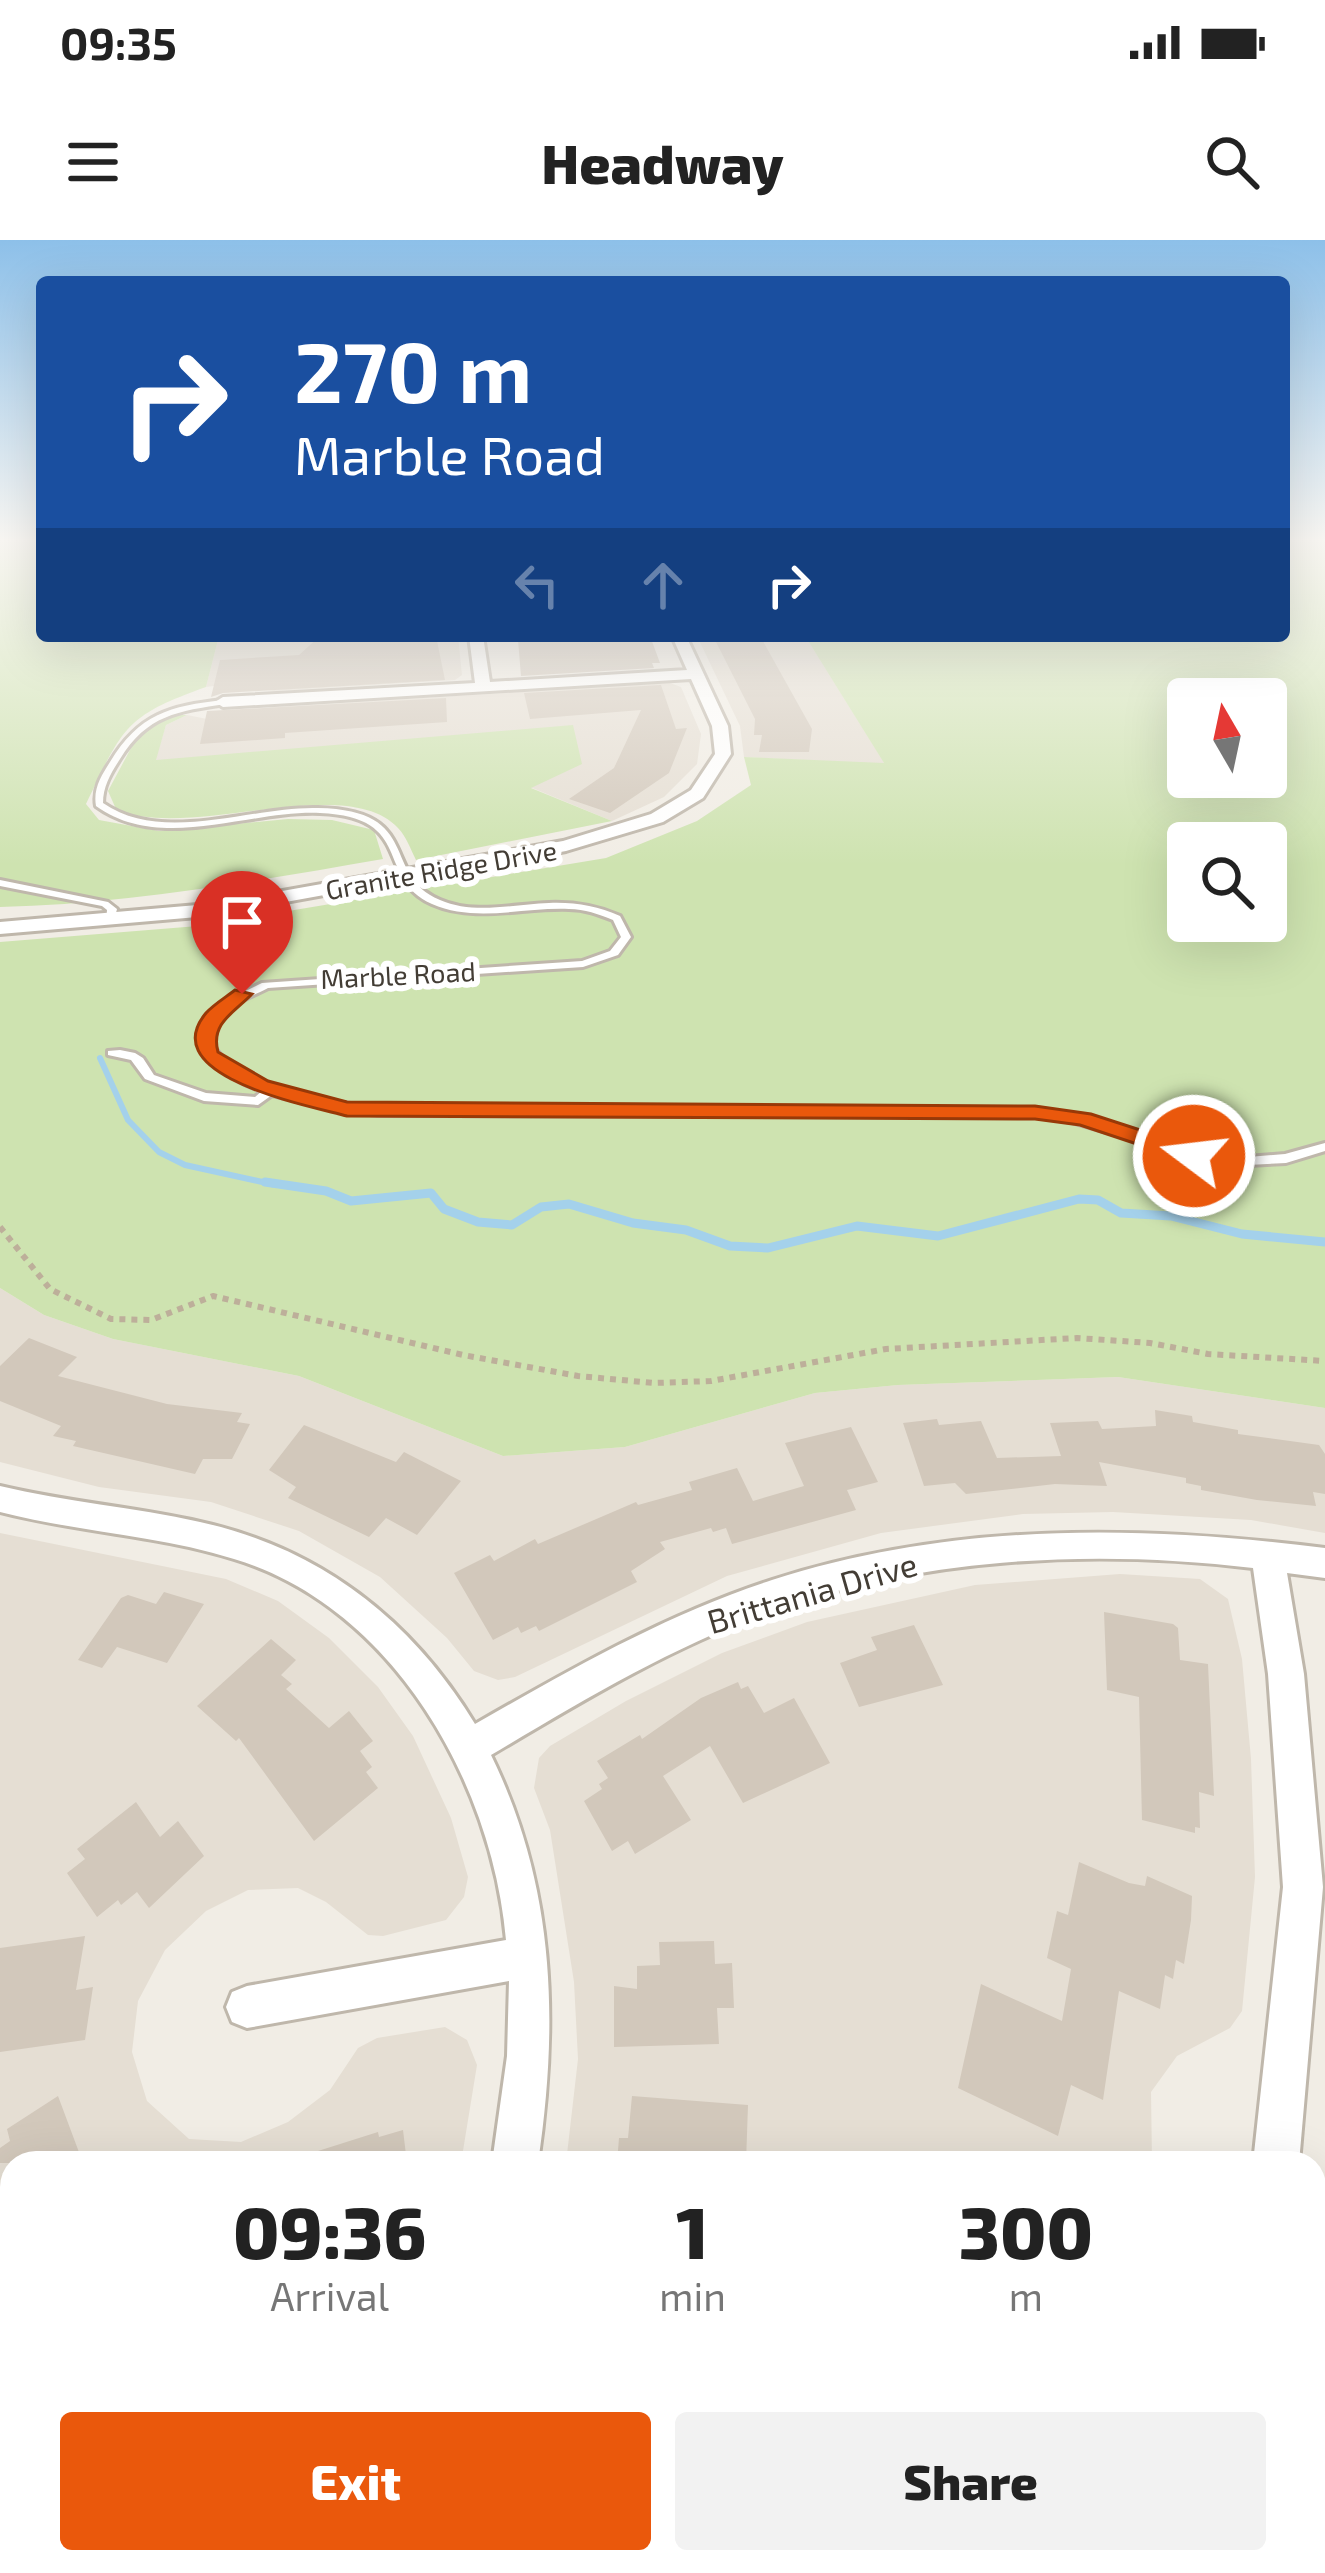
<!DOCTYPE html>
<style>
body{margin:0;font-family:"Exo 2",sans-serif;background:#f2f2f2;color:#222;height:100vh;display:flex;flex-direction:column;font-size:45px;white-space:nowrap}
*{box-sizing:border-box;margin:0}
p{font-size:39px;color:#767676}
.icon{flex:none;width:66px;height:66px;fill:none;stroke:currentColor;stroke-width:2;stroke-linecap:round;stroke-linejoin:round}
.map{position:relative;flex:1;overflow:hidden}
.panel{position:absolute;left:0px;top:1911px;width:1326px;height:423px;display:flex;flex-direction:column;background:#fff;border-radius:36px 36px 0 0;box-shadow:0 12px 48px #0002}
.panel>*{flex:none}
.guide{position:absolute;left:36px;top:36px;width:1254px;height:366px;border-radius:12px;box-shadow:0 12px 48px #0002;background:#1a4fa0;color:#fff;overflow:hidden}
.needle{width:78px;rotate:351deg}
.controls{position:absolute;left:1167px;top:438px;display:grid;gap:24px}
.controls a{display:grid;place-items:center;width:120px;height:120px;border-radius:12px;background:#fff;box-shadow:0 12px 48px #0002;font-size:60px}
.pin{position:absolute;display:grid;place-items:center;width:102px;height:102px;color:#fff;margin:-123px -51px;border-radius:50% 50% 50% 0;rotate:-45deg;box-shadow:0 0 12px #0007}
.pin .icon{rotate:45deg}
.me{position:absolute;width:132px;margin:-66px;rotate:285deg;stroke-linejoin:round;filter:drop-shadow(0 0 9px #0008)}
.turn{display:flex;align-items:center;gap:42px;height:252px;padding:0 60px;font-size:54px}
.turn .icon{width:156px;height:156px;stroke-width:2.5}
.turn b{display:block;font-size:84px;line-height:102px}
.lanes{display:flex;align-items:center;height:114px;padding:0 60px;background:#0003;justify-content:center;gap:60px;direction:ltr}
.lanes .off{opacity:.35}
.eta{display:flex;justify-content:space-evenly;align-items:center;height:204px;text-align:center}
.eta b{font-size:72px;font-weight:800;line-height:84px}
.action{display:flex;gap:24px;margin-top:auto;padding:24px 60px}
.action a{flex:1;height:138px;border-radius:12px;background:#ea580c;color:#fff;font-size:48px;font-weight:800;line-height:138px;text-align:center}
.action a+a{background:#f2f2f2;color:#222}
.status{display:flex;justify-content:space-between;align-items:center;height:84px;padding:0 60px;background:#fff;direction:ltr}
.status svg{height:33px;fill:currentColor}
header{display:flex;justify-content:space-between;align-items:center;height:156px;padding:0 60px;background:#fff;font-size:54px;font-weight:800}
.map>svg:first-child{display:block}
.residential{fill:#e5ded3}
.green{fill:#cee3b0;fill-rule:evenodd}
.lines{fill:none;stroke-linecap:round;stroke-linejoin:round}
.stream-far1{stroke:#a4d1eb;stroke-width:6}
.stream{stroke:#a4d1eb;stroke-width:9}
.building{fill:#d2c8bb}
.lane-casing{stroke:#bfb7ab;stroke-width:6}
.street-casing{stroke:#bfb7ab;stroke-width:6}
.path{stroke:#bdaf9a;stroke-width:6;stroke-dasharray:6 6;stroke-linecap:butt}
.lane{fill:#fff;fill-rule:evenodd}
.street{fill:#fff;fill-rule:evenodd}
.route{fill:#ea580c;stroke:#983908;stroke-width:3}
.labels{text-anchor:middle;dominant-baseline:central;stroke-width:12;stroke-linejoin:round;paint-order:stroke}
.far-street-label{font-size:27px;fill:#433d35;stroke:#fff}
.street-label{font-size:33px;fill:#433d35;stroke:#fff}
</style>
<div class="status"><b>09:35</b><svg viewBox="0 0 49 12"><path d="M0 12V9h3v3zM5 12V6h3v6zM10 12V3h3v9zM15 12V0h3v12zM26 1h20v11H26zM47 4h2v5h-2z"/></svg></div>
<header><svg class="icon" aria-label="menu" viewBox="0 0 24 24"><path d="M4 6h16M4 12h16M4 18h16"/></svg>Headway<svg class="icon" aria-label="search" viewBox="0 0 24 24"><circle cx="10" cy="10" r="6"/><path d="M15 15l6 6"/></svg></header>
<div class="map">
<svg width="1325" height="2333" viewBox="0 0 1325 2333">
<rect width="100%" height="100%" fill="#f1ede5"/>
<g class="residential">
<polygon points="219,396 458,396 462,435 455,440 274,451 230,444 206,447"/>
<polygon points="697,396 805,396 885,524 744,517 740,486"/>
<polygon points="670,443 681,447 701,494 697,524 664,557 612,581 530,547 155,520 166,485 187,475 207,479 273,467"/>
<polygon points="0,1048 44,1075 113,1099 299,1136 503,1216 625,1207 815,1153 898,1145 1118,1137 1325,1168 1325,1293 1251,1280 1113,1272 1023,1274 881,1293 727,1336 515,1437 498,1440 474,1431 447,1398 380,1337 299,1291 211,1262 99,1247 0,1222"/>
<polygon points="0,1293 226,1339 278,1361 329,1398 378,1447 413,1496 451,1578 468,1637 464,1657 446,1680 383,1696 368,1695 326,1662 298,1648 248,1650 206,1671 165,1710 138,1761 132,1812 147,1861 189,1899 241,1902 288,1882 330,1850 358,1808 377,1798 445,1787 467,1800 477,1825 461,1923 12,1923 12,2251 0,2249"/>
<polygon points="1120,1334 1200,1339 1228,1359 1242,1419 1251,1519 1255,1637 1242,1771 1230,1788 1177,1816 1151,1852 1152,1923 566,1923 578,1819 574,1742 550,1590 534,1548 539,1518 550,1506 626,1461 722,1413 807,1382 975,1345"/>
<polygon points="1325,2092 1325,2333 528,2333 517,2322 1314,2322 1314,2094"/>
</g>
<g class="green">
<path d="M0,299H42V396H219L206,447C124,476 123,488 86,564L99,580L159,591L288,579L332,580L374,590L383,619C256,641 129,664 0,667Z"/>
<path d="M1284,299H1325V1168L1118,1137L898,1145L815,1153L625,1207L503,1216L299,1136L113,1099L44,1075L0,1048V702L198,686L606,618L697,581L751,545L744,517L884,523L805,396H1284ZM1188,459H1266V537H1188ZM1188,603H1266V681H1188Z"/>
<path d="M172,475H187L166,485L156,520L573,485L582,524L531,548L612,581L416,620C411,610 406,596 398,588C345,531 189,602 116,569L108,551L138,495Z"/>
</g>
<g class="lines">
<polyline class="stream-far1" points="100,818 128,880 159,912 185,925 276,945"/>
<polyline class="stream" points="265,942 326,951 351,961 431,953 444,969 478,982 512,985 541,967 569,964 633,983 686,990 730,1006 768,1008 857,986 938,996 1079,959 1098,960 1121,973 1171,976 1242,994 1325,1002"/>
</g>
<g class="building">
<polygon points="320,396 436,396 445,440 223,453 211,457 220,420 299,415"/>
<polygon points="527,396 650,396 660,423 652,423 654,428 521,436 518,400 528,400"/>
<polygon points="713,396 760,396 812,489 809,512 759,512 762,495 754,495 755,479"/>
<polygon points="661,445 676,489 687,488 669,533 610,573 569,559 614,528 641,470 530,479 524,453"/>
<polygon points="446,458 447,482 285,493 285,498 200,504 207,471"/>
<polygon points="29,1098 77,1117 58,1136 167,1164 242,1173 237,1182 250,1184 232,1219 203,1219 195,1234 73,1206 76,1201 53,1196 61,1186 0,1161 0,1126"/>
<polygon points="1155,1170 1192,1176 1193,1182 1238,1190 1238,1194 1319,1205 1325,1214 1325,1254 1313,1252 1316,1266 1257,1260 1201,1250 1201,1246 1186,1243 1186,1238 1099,1222 1107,1246 1055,1244 966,1254 955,1243 924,1246 903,1183 937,1179 939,1185 981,1181 997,1218 1061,1216 1050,1183 1098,1181 1102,1189 1156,1186"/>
<polygon points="304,1185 396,1222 404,1212 461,1241 417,1295 386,1278 369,1297 288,1258 296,1247 269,1230"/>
<polygon points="851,1187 878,1242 847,1250 856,1270 732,1304 726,1288 713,1292 711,1288 660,1302 665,1309 631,1331 637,1342 539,1391 536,1386 521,1393 518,1387 493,1400 454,1333 490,1315 494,1321 535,1299 538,1304 636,1262 638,1265 692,1250 689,1242 737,1228 753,1261 804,1246 785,1203"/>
<polygon points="164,1352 204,1364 167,1423 117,1407 102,1428 78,1420 121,1358 128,1355 156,1364"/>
<polygon points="1104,1372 1173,1384 1178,1388 1180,1420 1208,1424 1214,1556 1199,1552 1200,1588 1195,1587 1195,1593 1142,1580 1139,1457 1107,1450"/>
<polygon points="914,1385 943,1445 859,1467 840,1423 877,1410 871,1397"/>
<polygon points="271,1399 296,1420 281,1435 292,1444 286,1449 329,1488 349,1471 373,1501 360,1511 372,1527 366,1532 378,1548 314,1601 239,1498 236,1501 197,1466"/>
<polygon points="738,1442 741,1449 748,1446 764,1473 794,1458 830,1523 743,1563 710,1506 663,1536 691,1580 635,1614 628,1601 612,1611 584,1561 602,1549 599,1544 608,1538 597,1521 640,1495 642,1499 701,1458"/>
<polygon points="136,1562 160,1597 178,1581 204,1616 149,1668 137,1652 121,1665 118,1660 97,1677 67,1633 85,1619 77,1609"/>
<polygon points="1079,1622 1129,1643 1145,1646 1147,1636 1192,1656 1191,1680 1184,1724 1176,1720 1173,1739 1165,1735 1160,1769 1119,1751 1103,1860 1071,1845 1058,1896 958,1848 981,1744 1062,1781 1071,1729 1047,1718 1057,1671 1068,1675"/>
<polygon points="85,1696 76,1750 93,1747 85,1800 0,1812 0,1708"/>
<polygon points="714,1701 715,1724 732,1723 734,1768 717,1768 719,1804 614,1807 614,1746 637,1749 637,1726 660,1725 659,1702"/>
<polygon points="58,1856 83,1923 0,1923 0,1908 10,1901 7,1889"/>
<polygon points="632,1856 748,1865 746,1923 617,1923 619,1898 628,1898"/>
<polygon points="403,1890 407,1923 300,1923 299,1917 378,1892 379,1897"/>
</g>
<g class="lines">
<defs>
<g id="lane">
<path d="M223,460L226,464C178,471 147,475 120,519C111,533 103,546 103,563C163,605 251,566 318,568C424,570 380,635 440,660C474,675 514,664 549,663C575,662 597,666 620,676L631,697L618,715L583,727L268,748C235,765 222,763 211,802C240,852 325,862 379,867L1035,868L1072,874L1212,914L1248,917L1285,914L1325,903V911L1286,923L1248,925L1212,922L1072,882L1035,876L379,875L335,870L272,855L258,865L204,861L145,839L131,820L108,815V811L120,810L135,813L143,818L154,835L206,853L255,857L262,851C233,841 215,829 199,802C212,761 226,761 262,743L582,721L610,711L621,697L613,680C598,674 585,669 569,669C524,667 475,683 432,664C374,638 416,577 320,573C247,570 161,613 96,566C93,549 101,536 110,522C139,474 170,466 223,460Z"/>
<polygon points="0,640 108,662 117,669 114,681 106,683 107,670 102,666 0,646"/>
</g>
<g id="street">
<polygon points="469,396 483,396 490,442 687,430 672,396 686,396 728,486 731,514 703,558 663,582 566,611 209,676 0,694 0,682 209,664 563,601 651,574 691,550 715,514 712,486 691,439 223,467 215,462 223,457 475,443"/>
<path d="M0,1246C66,1262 134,1267 200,1282C320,1308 412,1380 475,1484C571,1429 667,1374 772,1340C953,1282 1140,1285 1325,1308V1338L1287,1333L1304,1434L1323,1647L1299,1923H1253L1283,1647L1268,1434L1253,1328C1094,1309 926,1317 775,1370C674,1405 582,1461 491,1515C555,1646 559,1781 538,1923H492L507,1816L509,1741L247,1788L232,1782L226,1767L232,1752L247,1746L506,1700C492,1542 393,1367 234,1319C158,1295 77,1292 0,1272Z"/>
<polygon points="419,2322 473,2322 471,2333 417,2333"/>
</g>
</defs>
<use href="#lane" class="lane-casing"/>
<use href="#street" class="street-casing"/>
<polyline class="path" points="0,987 50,1049 111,1079 151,1080 213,1056 463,1115 578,1136 654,1143 711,1141 886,1109 1077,1098 1150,1103 1208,1114 1325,1121"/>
<use href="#lane" class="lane"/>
<use href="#street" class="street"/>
</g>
<linearGradient id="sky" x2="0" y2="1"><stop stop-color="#8dc0e9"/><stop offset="0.48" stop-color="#f9f7f3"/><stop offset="1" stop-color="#f9f7f3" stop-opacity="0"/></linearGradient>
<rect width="1325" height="625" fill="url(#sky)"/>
<path class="route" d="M235,750L252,754C235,772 210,783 218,812L268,841L347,862L1035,866L1091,874L1202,910L1206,916L1194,923L1080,885L1035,879L347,876C311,866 153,837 206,773C213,765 226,757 235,750Z"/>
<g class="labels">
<g class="far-street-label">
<text transform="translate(441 629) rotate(-10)">Granite Ridge Drive</text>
<text transform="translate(398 734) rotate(-3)">Marble Road</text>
</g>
<g class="street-label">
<text transform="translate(812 1352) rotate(-16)">Brittania Drive</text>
</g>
</g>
</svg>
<div class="controls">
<a><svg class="needle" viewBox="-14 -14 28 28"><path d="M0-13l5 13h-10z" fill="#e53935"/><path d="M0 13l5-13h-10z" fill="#767676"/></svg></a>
<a><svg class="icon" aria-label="search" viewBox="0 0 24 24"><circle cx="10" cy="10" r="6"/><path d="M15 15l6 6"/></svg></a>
</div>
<div class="pin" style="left:242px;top:754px;background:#d93025"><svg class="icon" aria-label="arrive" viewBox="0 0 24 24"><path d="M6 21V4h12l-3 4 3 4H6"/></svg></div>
<svg class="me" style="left:1194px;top:916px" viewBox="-20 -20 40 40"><circle r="17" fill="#ea580c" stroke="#fff" stroke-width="3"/><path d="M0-11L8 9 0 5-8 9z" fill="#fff"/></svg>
<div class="guide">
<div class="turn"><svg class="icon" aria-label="right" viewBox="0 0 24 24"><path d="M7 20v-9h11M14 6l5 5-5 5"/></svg><div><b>270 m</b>Marble Road</div></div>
<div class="lanes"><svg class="icon off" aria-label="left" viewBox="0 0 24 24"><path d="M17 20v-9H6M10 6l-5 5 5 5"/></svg><svg class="icon off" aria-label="ahead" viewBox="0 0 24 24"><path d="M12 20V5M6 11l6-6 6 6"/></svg><svg class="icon" aria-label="right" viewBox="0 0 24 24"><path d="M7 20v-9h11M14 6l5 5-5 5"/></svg></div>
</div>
<section class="panel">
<div class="eta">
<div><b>09:36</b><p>Arrival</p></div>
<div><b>1</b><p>min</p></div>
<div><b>300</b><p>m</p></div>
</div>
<div class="action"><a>Exit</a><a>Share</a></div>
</section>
</div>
